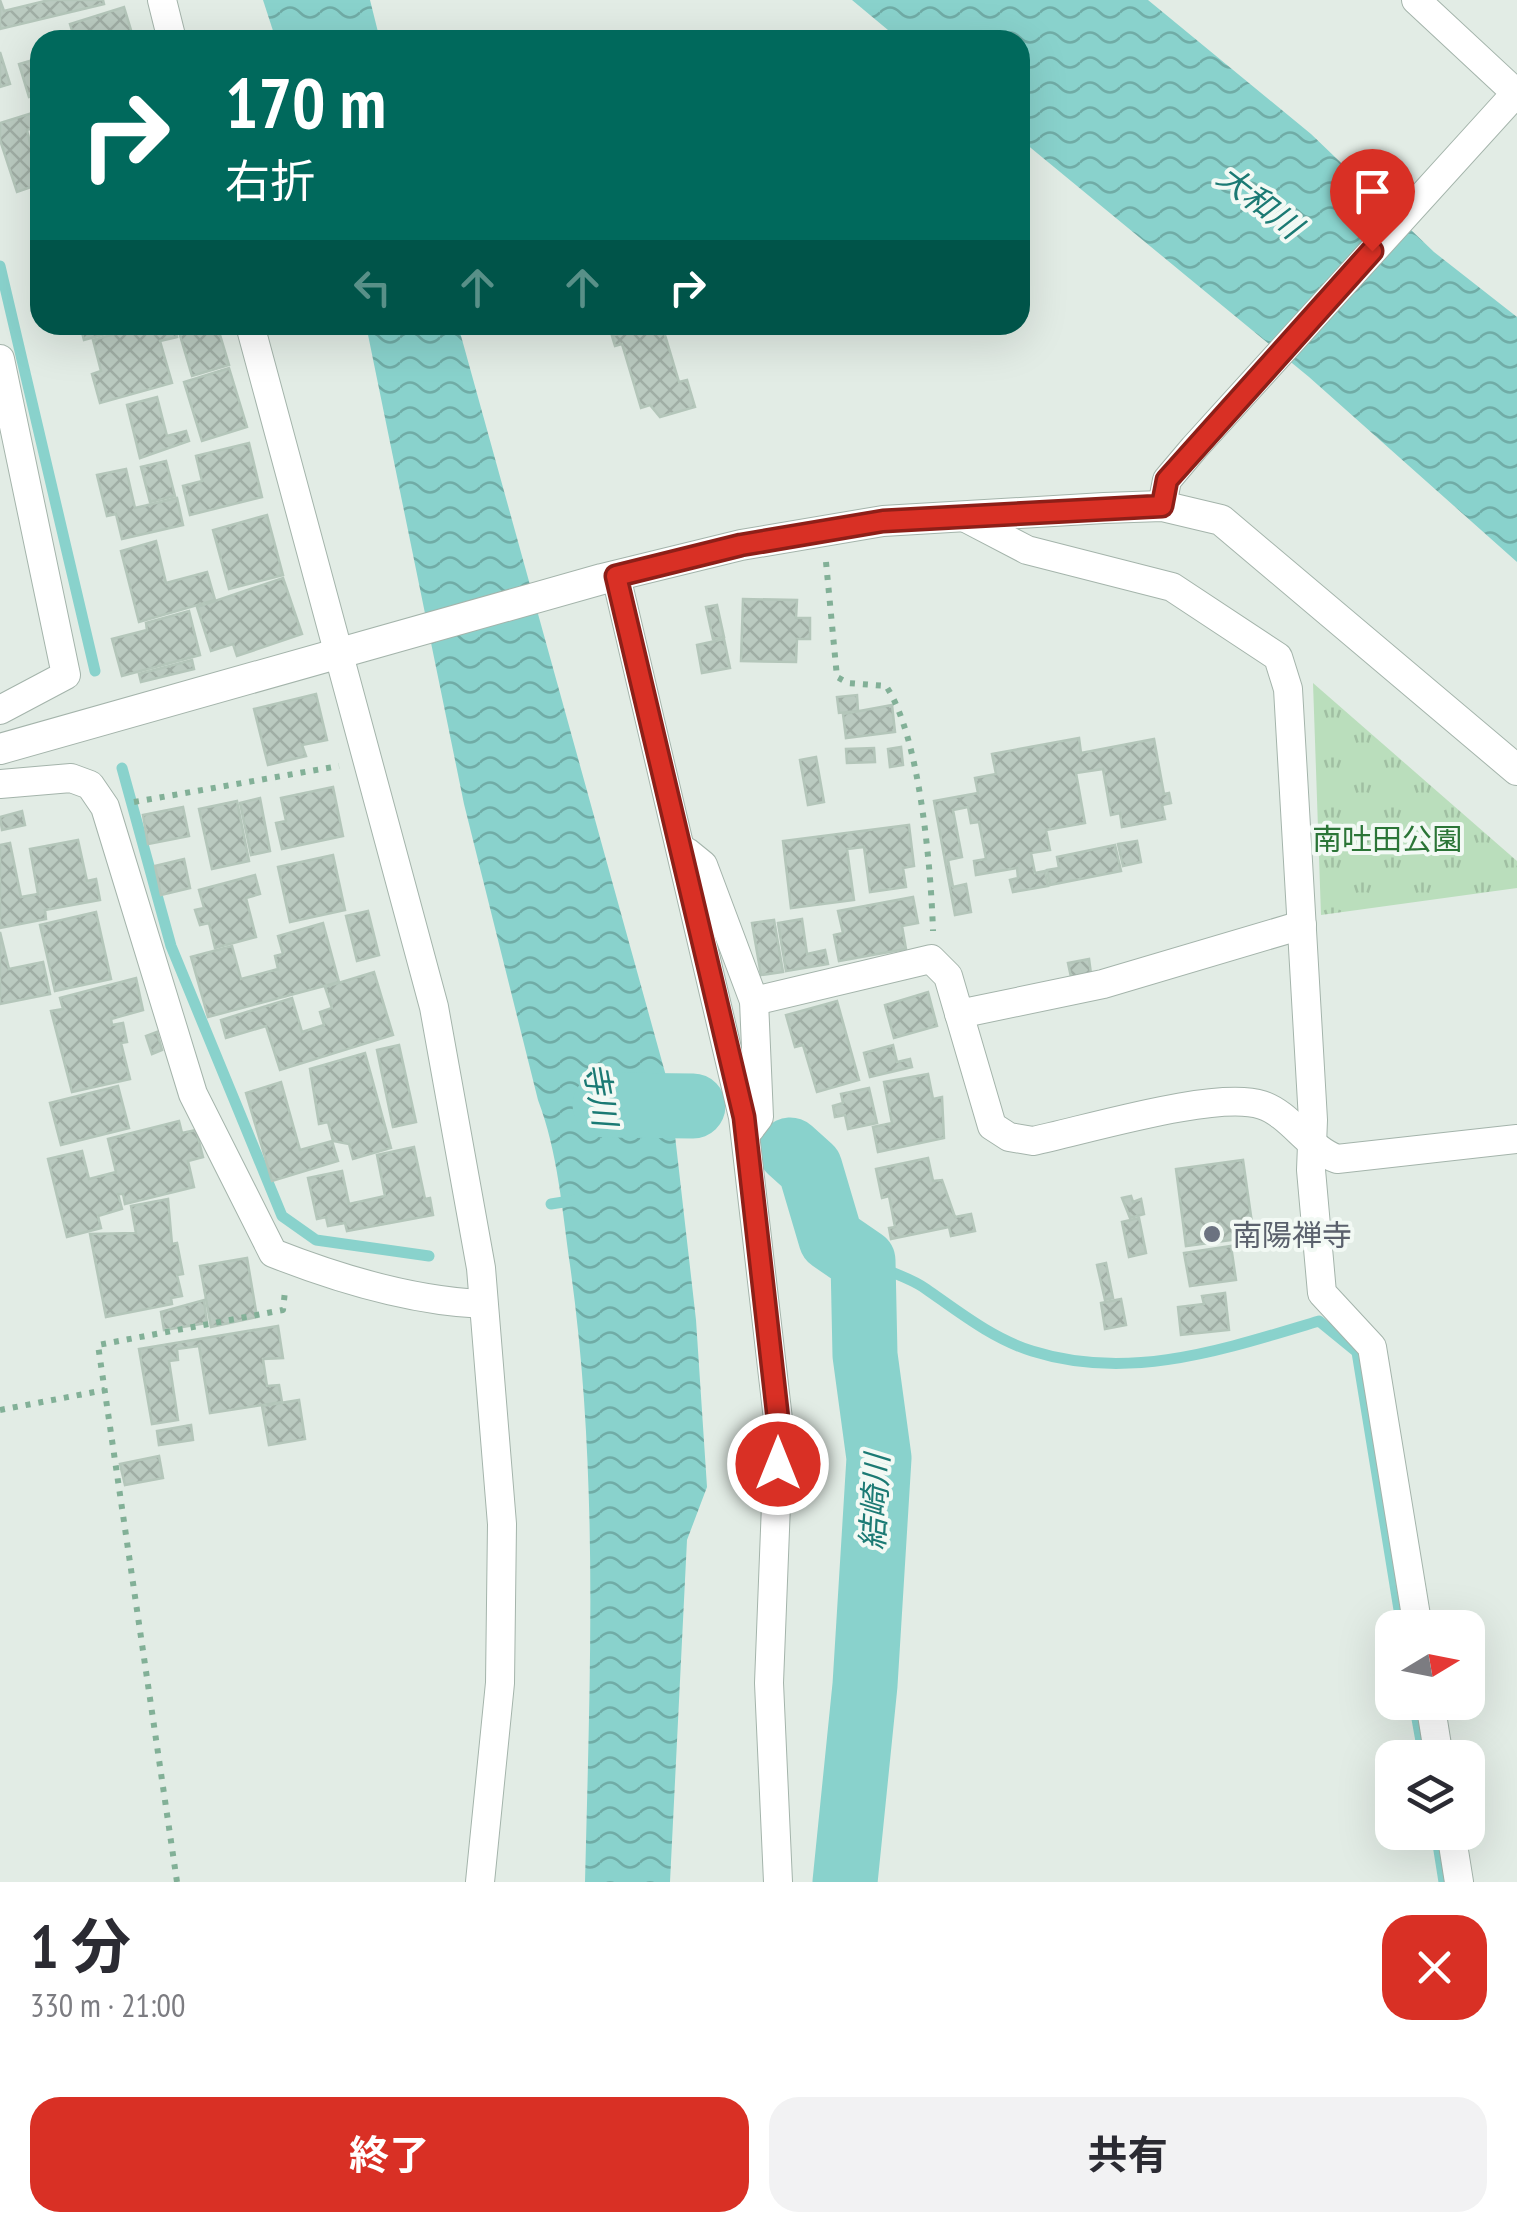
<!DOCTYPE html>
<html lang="ja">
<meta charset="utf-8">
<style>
body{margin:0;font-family:"PT Sans Narrow","Noto Sans JP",sans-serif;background:#f2f2f3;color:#2b2b33;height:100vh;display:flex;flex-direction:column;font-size:38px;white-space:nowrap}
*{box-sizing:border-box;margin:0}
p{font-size:32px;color:#7c7c81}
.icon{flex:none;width:55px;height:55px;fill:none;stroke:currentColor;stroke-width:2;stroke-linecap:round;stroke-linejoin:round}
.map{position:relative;height:1882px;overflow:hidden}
.details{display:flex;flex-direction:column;background:#fff;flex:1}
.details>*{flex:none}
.top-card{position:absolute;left:30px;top:30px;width:1000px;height:305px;border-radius:30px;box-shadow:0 10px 40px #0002;background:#00695c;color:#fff;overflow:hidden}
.needle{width:65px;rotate:80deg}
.buttons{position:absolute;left:1375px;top:1610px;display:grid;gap:20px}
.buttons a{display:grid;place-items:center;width:110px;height:110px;border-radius:20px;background:#fff;box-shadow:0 10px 40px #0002;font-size:50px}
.pin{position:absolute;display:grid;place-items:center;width:85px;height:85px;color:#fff;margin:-102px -42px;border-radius:50% 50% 50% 0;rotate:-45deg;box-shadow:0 0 10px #0007}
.pin .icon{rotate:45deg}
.me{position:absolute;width:110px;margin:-55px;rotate:0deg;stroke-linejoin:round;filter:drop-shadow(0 0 8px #0008)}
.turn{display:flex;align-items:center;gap:35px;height:210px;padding:0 30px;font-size:45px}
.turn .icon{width:130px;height:130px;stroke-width:2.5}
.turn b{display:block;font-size:70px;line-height:85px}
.lanes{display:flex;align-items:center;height:95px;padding:0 30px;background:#0003;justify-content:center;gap:50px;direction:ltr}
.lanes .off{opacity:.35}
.round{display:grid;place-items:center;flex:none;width:105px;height:105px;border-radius:30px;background:#f2f2f3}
.headline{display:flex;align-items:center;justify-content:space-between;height:170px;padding:0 30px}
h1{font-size:60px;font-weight:700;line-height:75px}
.button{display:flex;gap:20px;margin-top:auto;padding:20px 30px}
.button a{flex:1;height:115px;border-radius:30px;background:#d93025;color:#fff;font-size:40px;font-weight:700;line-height:115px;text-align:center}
.button a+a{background:#f2f2f3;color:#2b2b33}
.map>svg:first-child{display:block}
.grass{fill:url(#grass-tufts)}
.water{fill:url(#water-waves)}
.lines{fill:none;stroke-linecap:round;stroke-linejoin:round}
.stream{stroke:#89d2cc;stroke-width:11}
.river{stroke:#89d2cc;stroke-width:65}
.building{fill:url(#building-cross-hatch);stroke:#b4c6ba;stroke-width:2.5}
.minor-casing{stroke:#a4b4ab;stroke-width:30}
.tertiary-casing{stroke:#a4b4ab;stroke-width:32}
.path{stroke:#82b097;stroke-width:6;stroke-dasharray:5 8;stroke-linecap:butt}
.minor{stroke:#fff;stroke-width:28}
.tertiary{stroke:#fff;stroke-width:30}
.route-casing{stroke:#8d1f18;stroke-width:25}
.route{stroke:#d93025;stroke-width:18}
.worship-dot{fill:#6b7280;stroke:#f2f9f4;stroke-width:4}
.labels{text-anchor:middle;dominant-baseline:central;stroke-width:8;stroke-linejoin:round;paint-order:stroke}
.park-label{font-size:30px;fill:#2b7537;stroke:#f2f9f4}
.worship-label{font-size:30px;fill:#5b616d;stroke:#f2f9f4;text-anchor:start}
.water-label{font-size:32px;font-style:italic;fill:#1b7a74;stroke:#f2f9f4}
</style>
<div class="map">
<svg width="1517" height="1882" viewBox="0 0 1517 1882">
<defs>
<pattern id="grass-tufts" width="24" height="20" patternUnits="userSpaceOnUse" patternTransform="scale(2.5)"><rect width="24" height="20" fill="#badebc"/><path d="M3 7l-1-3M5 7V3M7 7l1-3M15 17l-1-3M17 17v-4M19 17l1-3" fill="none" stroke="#a0bfa2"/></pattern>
<pattern id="water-waves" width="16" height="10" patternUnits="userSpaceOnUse" patternTransform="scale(2.5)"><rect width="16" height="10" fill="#89d2cc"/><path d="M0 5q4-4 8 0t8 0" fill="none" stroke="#70aca6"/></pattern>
<pattern id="building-cross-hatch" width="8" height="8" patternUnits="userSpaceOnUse" patternTransform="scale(2.5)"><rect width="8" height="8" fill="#bacac0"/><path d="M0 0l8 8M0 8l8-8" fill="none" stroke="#a0aea5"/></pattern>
</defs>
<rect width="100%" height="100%" fill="#e2ece5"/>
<polygon class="grass" points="1313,683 1517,861 1517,888 1321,915"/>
<g class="water">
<polygon points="263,0 370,0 380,40 276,40"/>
<polygon points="852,0 1148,0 1311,134 1434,252 1517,317 1517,562 1309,377 1020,139 1020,40 900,40"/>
<path d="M366,325H458L666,1076L673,1118L696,1320L707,1487L687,1540L670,1882H585C590,1675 599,1470 570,1265C562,1209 558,1153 538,1100L464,804Z"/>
</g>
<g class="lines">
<g class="stream">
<polyline points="0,266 95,671"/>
<polyline points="122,768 171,946 282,1216 316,1240 429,1256"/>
<polyline points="551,1204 576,1200"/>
<path d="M863,1261C883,1270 908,1276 926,1289C959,1312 993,1339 1032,1351C1130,1382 1225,1349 1319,1321L1357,1352L1402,1628"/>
<polyline points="1414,1702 1424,1758"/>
<polyline points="1436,1832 1444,1882"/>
</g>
<g class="river">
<polyline points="605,1105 693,1106"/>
<polyline points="790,1150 810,1168 831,1239 863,1261 865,1355 879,1458 865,1685 845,1882"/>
</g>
</g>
<g class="building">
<polygon points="0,0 4,11 49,0 103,0 104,4 0,29"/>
<polygon points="124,7 134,40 75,40 70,24"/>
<polygon points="0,52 10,84 0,87"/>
<polygon points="40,58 40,94 29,97 19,64"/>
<polygon points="32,113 36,127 27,130 40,184 17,192 0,140 0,123"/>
<polygon points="80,325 138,325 84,340"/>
<polygon points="147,325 174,325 177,337 160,341 172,383 100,403 92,374 101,371 93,340"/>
<polygon points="177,325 217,325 229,365 192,376"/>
<polygon points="622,325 662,325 679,382 687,380 695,407 660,417 650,405 641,408 622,344 615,346 612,336 624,332"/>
<polygon points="229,368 247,427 202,441 184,382"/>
<polygon points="157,397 167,436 186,431 189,441 140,458 127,405"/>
<polygon points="249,443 262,497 190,515 183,486 202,481 196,456"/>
<polygon points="166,461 175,496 150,502 141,467"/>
<polygon points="126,469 135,508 177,498 183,525 122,539 116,514 107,516 97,475"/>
<polygon points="267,515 283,575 229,589 213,530"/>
<polygon points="156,541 166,583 207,572 215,600 139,622 121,551"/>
<polygon points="283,578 302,634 237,656 233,644 211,651 197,607"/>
<polygon points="743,599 797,600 796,618 810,618 810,639 797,639 796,662 741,661"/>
<polygon points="717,605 724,637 713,639 706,607"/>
<polygon points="189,611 200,655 122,676 112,639 147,630 146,623"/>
<polygon points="724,639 730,668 702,673 697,645"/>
<polygon points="192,660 194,669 141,682 139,674"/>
<polygon points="316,694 327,740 302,745 306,756 268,765 254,709"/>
<polygon points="857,695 858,711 839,713 837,697"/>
<polygon points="892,705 895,732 846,738 843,714"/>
<polygon points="1079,738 1081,753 1154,739 1164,794 1169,793 1171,803 1162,805 1165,819 1122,827 1120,813 1111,815 1103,769 1076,773 1085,823 1046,830 1050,850 1031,853 1035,873 1045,871 1048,886 1013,892 1010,880 1018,878 1017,868 976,875 974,861 986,859 979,822 971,823 968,807 953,810 962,857 948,860 953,887 966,884 971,912 955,915 934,801 978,793 975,778 996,774 992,754"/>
<polygon points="901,747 903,765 890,767 888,749"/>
<polygon points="874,748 875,762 847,763 846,749"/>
<polygon points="816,757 824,802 808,805 800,760"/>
<polygon points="333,787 343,836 282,849 276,823 286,821 281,798"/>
<polygon points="260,798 270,851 251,855 240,803"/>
<polygon points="237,801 249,861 212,869 199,809"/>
<polygon points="183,807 189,836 148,844 143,815"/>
<polygon points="22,811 25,825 2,830 0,817"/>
<polygon points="909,825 914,866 903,868 906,887 870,892 864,847 847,849 854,900 791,908 783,841"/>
<polygon points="78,840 87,881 96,879 100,900 45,910 46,919 0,928 0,845 10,843 21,897 38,894 30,849"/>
<polygon points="1137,841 1141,862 1123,866 1118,844"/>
<polygon points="1115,845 1121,871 1050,885 1047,870 1059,868 1057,857"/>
<polygon points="333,855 345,910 290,922 278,867"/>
<polygon points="184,859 190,888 161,895 155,866"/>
<polygon points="255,875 260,894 246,898 256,937 215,948 209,923 200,925 195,910 204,908 199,890"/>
<polygon points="913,897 918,923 902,926 906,949 839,961 834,935 843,933 838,911"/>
<polygon points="368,911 379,955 357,961 346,916"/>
<polygon points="96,912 111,979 55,991 40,925"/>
<polygon points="802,919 807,954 825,950 828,964 786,971 778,923"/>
<polygon points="774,920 783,972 761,975 752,923"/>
<polygon points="323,923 339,982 208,1017 191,957 232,946 241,979 278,969 275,956 283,954 278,936"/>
<polygon points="0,932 9,969 43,962 50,994 0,1004"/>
<polygon points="1089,959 1091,974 1071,977 1068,963"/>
<polygon points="374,972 393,1035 280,1070 266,1026 226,1038 221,1020 292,998 302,1032 324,1025 320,1012 332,1008 325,987"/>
<polygon points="136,978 143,1010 111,1019 112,1025 123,1023 127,1042 121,1043 130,1079 72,1092 51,1011 63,1009 60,998"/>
<polygon points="928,992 937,1026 894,1038 885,1005"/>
<polygon points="837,1001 859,1080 817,1092 803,1045 795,1047 786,1015"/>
<polygon points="157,1032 162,1050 152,1054 146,1036"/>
<polygon points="399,1045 416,1122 393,1127 377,1050"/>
<polygon points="893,1045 897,1062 910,1059 912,1067 870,1077 864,1053"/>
<polygon points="365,1053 391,1148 353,1159 349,1144 333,1141 328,1122 319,1124 310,1069"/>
<polygon points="928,1074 933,1099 942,1097 944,1138 878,1152 873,1127 892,1123 884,1082"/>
<polygon points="281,1082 300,1150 332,1141 338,1161 272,1181 246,1093"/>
<polygon points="118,1086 129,1128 61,1145 50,1103"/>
<polygon points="869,1088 877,1123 848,1129 845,1115 835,1117 833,1106 843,1103 841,1094"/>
<polygon points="179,1121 182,1133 196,1130 203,1157 188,1161 194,1187 125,1204 123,1194 118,1194 122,1209 98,1216 101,1228 67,1237 48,1159 82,1151 89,1179 116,1172 108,1139"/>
<polygon points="414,1147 425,1199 430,1198 433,1215 347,1231 345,1223 328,1226 326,1217 317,1219 308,1178 342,1171 349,1204 385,1196 377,1155"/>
<polygon points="928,1158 933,1181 942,1180 955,1217 971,1214 975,1231 951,1236 949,1227 891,1239 889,1228 895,1227 889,1196 882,1198 876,1169"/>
<polygon points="1243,1160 1254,1237 1186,1246 1176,1169"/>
<polygon points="1131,1196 1133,1202 1141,1199 1144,1214 1130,1218 1122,1198"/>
<polygon points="168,1199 172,1244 177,1243 183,1274 177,1275 182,1296 171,1298 172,1304 106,1317 90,1234 136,1233 131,1206"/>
<polygon points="1139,1218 1146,1253 1129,1257 1122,1222"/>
<polygon points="1231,1246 1236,1280 1190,1286 1184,1253"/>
<polygon points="247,1258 257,1317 211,1327 200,1266"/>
<polygon points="1106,1263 1113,1298 1105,1300 1097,1265"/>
<polygon points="1225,1293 1229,1330 1181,1335 1178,1307 1204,1304 1202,1296"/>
<polygon points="1121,1299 1126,1325 1105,1329 1101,1303"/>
<polygon points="204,1300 207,1323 164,1330 161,1312"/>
<polygon points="278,1326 283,1358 263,1359 267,1386 279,1385 282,1402 210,1413 199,1346 177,1349 178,1360 169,1361 178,1420 152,1424 139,1349"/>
<polygon points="299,1400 305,1439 269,1445 262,1406"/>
<polygon points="191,1425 193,1440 159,1445 157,1431"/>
<polygon points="159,1456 163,1478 125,1485 120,1464"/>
</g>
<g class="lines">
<defs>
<g id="minor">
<polyline points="162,0 172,40"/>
<polyline points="1416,0 1517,94"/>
<polyline points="250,325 434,1007 481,1268 502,1524 500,1683 480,1882"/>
<polyline points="0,359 66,675 0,710"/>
<polyline points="1162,506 1167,480 1194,448 1516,93"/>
<polyline points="962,516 1027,550 1172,587 1278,657 1288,689 1313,1120 1311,1170 1322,1293 1372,1347 1418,1628"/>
<polyline points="616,576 743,1117 779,1428 769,1683 778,1882"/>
<path d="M0,784L71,778L90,785L105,807L193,1094L273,1253C339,1279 411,1301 483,1304"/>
<polyline points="687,852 703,865 754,1001 759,1117 750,1129"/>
<path d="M754,1001L931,959L948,976L992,1126L1009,1137L1033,1141C1086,1130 1216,1090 1262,1105C1290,1114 1308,1148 1337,1159L1517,1139"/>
<polyline points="959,1014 1103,984 1302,925"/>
<polyline points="1430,1702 1439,1758"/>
<polyline points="1451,1832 1459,1882"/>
</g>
<polyline id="tertiary" points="0,749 602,579 741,545 883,521 1104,508 1162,506 1221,520 1517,770"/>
</defs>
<use href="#minor" class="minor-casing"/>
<use href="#tertiary" class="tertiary-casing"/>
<g class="path">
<path d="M826,562L837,677L848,683L886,686C920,736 931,869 933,931"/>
<polyline points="134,802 339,766"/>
<polyline points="0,1410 105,1390"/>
<polyline points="177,1882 98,1345 283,1310 285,1291"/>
</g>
<use href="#minor" class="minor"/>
<use href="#tertiary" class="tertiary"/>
</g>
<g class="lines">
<defs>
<polyline id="route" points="778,1464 779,1428 744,1117 616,576 741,545 883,521 1162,506 1167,480 1372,251"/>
</defs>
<use href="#route" class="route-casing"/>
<use href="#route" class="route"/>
</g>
<circle class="worship-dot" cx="1212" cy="1234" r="10"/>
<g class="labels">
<g class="park-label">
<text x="1387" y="838">南吐田公園</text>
</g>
<g class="worship-label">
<text x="1232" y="1234">南陽禅寺</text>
</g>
<g class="water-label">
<text transform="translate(1260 201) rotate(38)">大和川</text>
<text transform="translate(601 1094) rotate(80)">寺川</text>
<text transform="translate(874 1502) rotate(-87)">結崎川</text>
</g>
</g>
</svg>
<div class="buttons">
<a><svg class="needle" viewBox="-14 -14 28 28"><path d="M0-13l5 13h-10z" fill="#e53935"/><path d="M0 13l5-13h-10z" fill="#7c7c81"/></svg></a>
<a><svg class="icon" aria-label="layers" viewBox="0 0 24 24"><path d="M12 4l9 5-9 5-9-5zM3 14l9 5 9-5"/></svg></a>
</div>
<div class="pin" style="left:1372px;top:251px;background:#d93025"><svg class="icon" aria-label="arrive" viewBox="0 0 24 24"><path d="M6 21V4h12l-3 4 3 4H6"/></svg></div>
<svg class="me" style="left:778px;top:1464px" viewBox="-20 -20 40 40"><circle r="17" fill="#d93025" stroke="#fff" stroke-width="3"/><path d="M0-11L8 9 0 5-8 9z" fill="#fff"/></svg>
<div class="top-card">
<div class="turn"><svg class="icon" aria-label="right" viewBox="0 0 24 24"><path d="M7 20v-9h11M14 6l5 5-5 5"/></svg><div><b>170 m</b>右折</div></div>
<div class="lanes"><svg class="icon off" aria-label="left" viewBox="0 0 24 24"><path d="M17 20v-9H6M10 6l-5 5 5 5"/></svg><svg class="icon off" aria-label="ahead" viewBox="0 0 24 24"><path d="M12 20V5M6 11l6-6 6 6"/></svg><svg class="icon off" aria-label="ahead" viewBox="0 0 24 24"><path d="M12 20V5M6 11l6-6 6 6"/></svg><svg class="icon" aria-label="right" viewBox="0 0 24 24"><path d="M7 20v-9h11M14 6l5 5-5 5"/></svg></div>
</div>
</div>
<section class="details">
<div class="headline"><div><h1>1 分</h1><p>330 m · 21:00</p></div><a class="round" style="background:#d93025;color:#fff"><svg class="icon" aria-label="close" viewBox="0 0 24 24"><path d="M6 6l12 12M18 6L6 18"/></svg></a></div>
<div class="button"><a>終了</a><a>共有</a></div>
</section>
